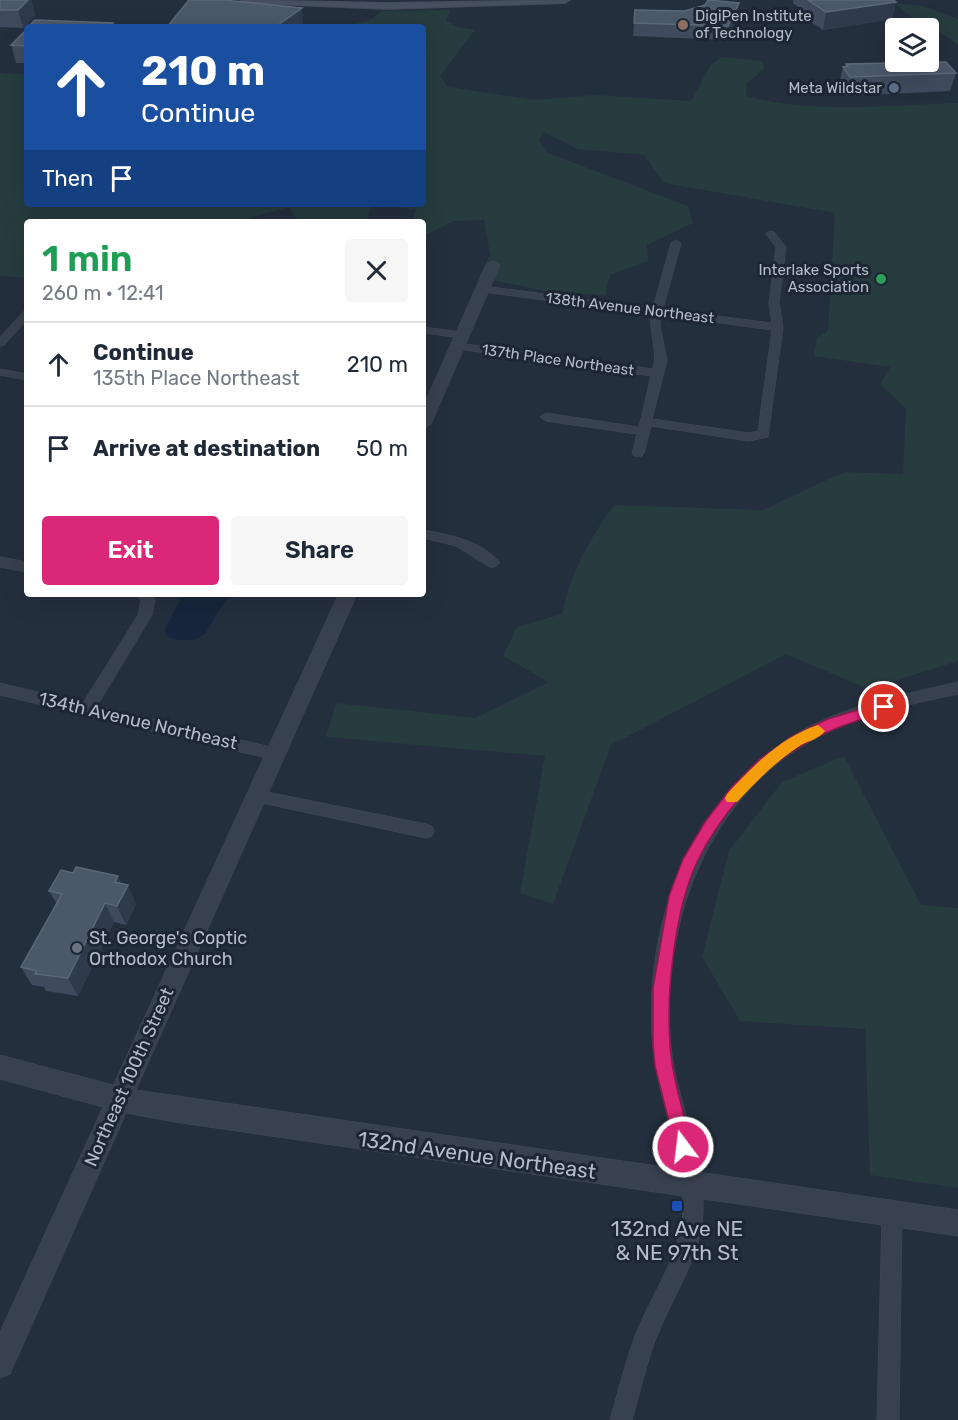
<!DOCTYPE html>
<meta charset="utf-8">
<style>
body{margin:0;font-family:Rubik,sans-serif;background:#f6f6f7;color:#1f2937;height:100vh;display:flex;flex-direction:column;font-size:22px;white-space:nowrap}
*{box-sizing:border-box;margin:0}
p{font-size:20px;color:#747a83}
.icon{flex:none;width:33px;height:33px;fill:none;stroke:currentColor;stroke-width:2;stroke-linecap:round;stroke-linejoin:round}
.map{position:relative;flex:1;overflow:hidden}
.sheet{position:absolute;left:24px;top:219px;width:402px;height:378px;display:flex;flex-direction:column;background:#fff;border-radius:6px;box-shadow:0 6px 24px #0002}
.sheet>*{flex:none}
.guide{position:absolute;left:24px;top:24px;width:402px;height:183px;border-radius:6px;box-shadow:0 6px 24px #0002;background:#1a4fa0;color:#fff;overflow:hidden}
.controls{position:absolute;left:885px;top:18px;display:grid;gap:12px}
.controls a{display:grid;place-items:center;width:54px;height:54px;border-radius:6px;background:#fff;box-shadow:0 6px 24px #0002;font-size:30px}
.pin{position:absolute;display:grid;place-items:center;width:51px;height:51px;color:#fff;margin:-26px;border:3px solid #fff;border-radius:50%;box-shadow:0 2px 6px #0007}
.me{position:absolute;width:66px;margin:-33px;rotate:345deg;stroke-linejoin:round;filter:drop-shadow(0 0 4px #0008)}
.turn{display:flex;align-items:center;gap:21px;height:126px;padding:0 18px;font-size:27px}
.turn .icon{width:78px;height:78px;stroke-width:2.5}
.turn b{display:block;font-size:42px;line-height:51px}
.then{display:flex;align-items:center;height:57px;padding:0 18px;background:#0003;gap:12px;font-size:22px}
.round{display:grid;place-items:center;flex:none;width:63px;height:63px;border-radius:6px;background:#f6f6f7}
.summary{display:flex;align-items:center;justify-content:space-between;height:102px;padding:0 18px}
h1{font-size:36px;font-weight:600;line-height:45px;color:#1e9e55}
.cta{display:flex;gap:12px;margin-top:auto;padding:12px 18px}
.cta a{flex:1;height:69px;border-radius:6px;background:#db2777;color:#fff;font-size:24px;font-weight:600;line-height:69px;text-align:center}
.cta a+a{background:#f6f6f7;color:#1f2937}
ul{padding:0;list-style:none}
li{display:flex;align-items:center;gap:18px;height:84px;padding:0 18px;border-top:2px solid #e0e1e3}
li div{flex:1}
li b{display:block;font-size:22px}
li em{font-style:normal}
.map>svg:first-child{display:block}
.green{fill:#263c3f}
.water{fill:#17263c}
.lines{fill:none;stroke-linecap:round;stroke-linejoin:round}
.minor-casing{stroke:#414a57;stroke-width:1}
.tertiary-casing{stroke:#414a57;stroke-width:1}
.secondary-casing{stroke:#414a57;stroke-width:2}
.minor{fill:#38414e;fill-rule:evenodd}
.tertiary{fill:#38414e;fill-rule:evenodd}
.secondary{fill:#465061;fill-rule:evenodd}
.wall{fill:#3f4b5c}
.shaded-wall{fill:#2f3b4b}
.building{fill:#4b5868;stroke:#5c6777;stroke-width:1.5}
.route{fill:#db2777;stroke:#8e194d;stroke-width:1.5}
.slow{fill:#f59e0b}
.education-dot{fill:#8d6e63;stroke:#1d2633;stroke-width:2}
.service-dot{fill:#5c6f8a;stroke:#1d2633;stroke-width:2}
.leisure-dot{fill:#2e9e5b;stroke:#1d2633;stroke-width:2}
.worship-dot{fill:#6b7280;stroke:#1d2633;stroke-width:2}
.transit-dot{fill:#1a4fb4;stroke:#1d2633;stroke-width:2}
.labels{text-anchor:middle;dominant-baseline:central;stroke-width:6;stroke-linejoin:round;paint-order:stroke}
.far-poi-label{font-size:15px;fill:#b4bcc9;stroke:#1d2633;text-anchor:end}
.far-street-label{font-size:15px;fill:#b4bcc9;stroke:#1d2633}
.street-label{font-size:18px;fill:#b4bcc9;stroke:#1d2633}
.poi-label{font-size:18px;fill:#b4bcc9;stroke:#1d2633;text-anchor:start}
.near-street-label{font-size:21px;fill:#b4bcc9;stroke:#1d2633}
.near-poi-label{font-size:21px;fill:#b4bcc9;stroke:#1d2633}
</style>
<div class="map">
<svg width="958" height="1420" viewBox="0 0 958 1420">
<rect width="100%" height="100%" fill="#242f3e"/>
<g class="green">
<polygon points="895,3 923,6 958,19 958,45 934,27 919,24"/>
<path d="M450,10L446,21L458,27L475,30L440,76L448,87L535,100L595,95L691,101L710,66L722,57L763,61L764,69L747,83L746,96C814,114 889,105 958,103V661L868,689L786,654L611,745L553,904L520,893L545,756L326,737L336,703L475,718L549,682L503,656L517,627L562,614C573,567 587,544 614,505L763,510L844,472L903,474L906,409L880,384L890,367L814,356L817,338L828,331L835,213L664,183L644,155L578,149L543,132L539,140L548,153L688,206L693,223L647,245L648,261L610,275L605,295L549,292L479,277L490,255L484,220L454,221L423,236V222H411L416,209L371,205L367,222H298L289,207L235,222H27V278L0,276V73L27,74V204H423V27H341L368,21L382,11Z"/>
<polygon points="844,756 921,905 958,908 958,1188 870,1175 865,1029 740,1021 702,957 729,851 782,782"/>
</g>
<path class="water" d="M183,594H235C209,608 217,643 183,640C176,640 172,639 166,635L165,629Z"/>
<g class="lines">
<defs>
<g id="minor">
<path d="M771,231L774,232L786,247L779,303L783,327L768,437L749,441L651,426L644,453L642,456H634L632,453L637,434L546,421L540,417L546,413L639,427L651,376L458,349L452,346L458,343L653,369C658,351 649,333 651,314L483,292L478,289L483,286L653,308L671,243L676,240L681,243L663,309L772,323L769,303L776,247L766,234ZM662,315L772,330L758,431L749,433L652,419L667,360L660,326Z"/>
<polygon points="27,311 27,320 4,345 0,346 0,337 23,312"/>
<polygon points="423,327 462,332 467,335 462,338 423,333"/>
<polygon points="0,369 27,374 27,380 0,375"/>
<path d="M423,530C448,534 483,541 500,563L493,568L488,566L456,546L423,538Z"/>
<polygon points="0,557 27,562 27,572 0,567"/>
<polygon points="136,594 153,596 155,599 152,615 97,706 275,748 280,750 283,754 280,758 275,760 0,695 0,683 83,703 138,615 141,600"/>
<path d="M958,682V694C911,704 863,714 820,736C707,794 659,926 671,1047C677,1103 705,1154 703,1211C702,1253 676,1291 660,1329C647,1358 641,1390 632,1420H610C618,1392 625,1363 635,1336C651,1295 681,1255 683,1211C685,1154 658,1103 653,1047C642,928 688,803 791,737C840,706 902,695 958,682Z"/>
<polygon points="257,790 426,824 432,826 434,831 432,836 426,838 257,802 251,801 249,796 251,791"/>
<polygon points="892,1205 899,1208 902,1215 899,1420 877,1420 882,1215 885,1208"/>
</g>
<g id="tertiary">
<polygon points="493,261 500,265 431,424 423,429 423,407 486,265"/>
<polygon points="339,594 357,594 136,1090 958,1210 958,1236 175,1122 126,1113 10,1374 0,1378 0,1332 103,1107 0,1079 0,1055 113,1085"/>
</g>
<polygon id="secondary" points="241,0 387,3 570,0 565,3 387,9 246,3"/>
</defs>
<use href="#minor" class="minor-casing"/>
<use href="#tertiary" class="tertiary-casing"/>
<use href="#secondary" class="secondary-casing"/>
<use href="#minor" class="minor"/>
<use href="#tertiary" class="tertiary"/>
<use href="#secondary" class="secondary"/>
</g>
<g class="wall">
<polygon points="0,0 31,0 35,15 23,28 0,27"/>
<polygon points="793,0 893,0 896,2 892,19 823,30 804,17 805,12 793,3"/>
<polygon points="739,3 737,17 726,40 633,36 635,10 685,11"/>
<polygon points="27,29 27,63 16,63 11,45"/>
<polygon points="846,64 956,73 950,91 846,96 839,85 843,67 845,67"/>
<polygon points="121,884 136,904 126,925 114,922 78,996 46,991 44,987 32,985 21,967 57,904 49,891"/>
</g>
<g class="shaded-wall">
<polygon points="28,0 31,0 35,15 23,28 18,10"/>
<polygon points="896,2 892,19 823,30 826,12"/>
<polygon points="739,3 737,17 726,40 728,26"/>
<polygon points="302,8 303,25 301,27 275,27"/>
<polygon points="118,876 125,891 128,885 136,904 126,925 117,906 115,882"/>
<polygon points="105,903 114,922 78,996 68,978"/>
</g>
<g class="building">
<polygon points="0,0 28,0 18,10 0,10"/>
<polygon points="189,0 224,0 302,8 275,27 167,27"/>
<polygon points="708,0 739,3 728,26 634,23 635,10 685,11 705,5"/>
<polygon points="808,0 893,0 896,2 826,12"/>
<polygon points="35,20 113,23 110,27 28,27"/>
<polygon points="27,29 27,46 11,45"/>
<polygon points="946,62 956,73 850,77 843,67 848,66 846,64"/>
<polygon points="76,867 118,876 115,882 128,885 117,906 105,903 68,978 35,974 37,971 21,967 62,894 49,891 61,870 73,873"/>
</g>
<path class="route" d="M884,702L891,707L889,710C860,720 831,728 804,744C760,769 720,815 698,860C675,907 666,992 670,1044C672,1079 684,1113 692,1147L690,1153L683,1156L677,1153L655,1066L653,1045V988L669,896L683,859L705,822L731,788L760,759L793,736L828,719Z"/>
<path class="slow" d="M818,725L825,731C820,738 809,741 801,745C776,761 757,781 737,802H727L725,798L727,794C753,766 781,737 818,725Z"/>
<circle class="education-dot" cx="683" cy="25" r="6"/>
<circle class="service-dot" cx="894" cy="88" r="6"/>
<circle class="leisure-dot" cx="881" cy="279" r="6"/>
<circle class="worship-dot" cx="77" cy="948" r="6"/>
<rect class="transit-dot" x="671" y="1200" width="12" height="12" rx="3"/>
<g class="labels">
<g class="far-poi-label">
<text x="695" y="16" text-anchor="start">DigiPen Institute<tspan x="695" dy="17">of Technology</tspan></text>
<text x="882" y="88">Meta Wildstar</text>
<text x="869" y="270">Interlake Sports<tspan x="869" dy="17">Association</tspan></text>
</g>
<g class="far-street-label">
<text transform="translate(630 308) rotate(7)">138th Avenue Northeast</text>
<text transform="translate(558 360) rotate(8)">137th Place Northeast</text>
</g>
<g class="street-label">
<text transform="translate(138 721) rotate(13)">134th Avenue Northeast</text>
<text transform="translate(129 1077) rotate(-66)">Northeast 100th Street</text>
</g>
<g class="poi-label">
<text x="89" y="938">St. George's Coptic<tspan x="89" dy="21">Orthodox Church</tspan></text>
</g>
<g class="near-street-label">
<text transform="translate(477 1155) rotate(8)">132nd Avenue Northeast</text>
</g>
<g class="near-poi-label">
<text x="677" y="1228">132nd Ave NE<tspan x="677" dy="24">&amp; NE 97th St</tspan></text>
</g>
</g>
</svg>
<div class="controls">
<a><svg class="icon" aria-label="layers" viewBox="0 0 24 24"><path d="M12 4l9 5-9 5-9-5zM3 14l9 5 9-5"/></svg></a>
</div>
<div class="pin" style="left:884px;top:707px;background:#d93025"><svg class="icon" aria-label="arrive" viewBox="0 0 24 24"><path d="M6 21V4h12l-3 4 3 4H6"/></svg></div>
<svg class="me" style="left:683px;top:1147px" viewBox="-20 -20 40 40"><circle r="17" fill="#db2777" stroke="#fff" stroke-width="3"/><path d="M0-11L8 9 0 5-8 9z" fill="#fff"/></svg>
<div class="guide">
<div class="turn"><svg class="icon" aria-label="ahead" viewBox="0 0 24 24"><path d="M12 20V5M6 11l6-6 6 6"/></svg><div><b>210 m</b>Continue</div></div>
<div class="then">Then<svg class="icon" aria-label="arrive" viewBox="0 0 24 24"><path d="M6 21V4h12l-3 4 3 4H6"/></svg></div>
</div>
<section class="sheet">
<div class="summary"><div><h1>1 min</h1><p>260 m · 12:41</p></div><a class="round"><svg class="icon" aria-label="close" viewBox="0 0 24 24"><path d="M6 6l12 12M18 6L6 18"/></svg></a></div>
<ul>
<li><svg class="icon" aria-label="ahead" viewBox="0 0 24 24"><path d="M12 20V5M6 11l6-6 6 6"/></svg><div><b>Continue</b><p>135th Place Northeast</p></div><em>210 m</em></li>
<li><svg class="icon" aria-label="arrive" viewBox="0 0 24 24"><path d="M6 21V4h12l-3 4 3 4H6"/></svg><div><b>Arrive at destination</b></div><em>50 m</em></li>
</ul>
<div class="cta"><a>Exit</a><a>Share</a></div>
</section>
</div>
